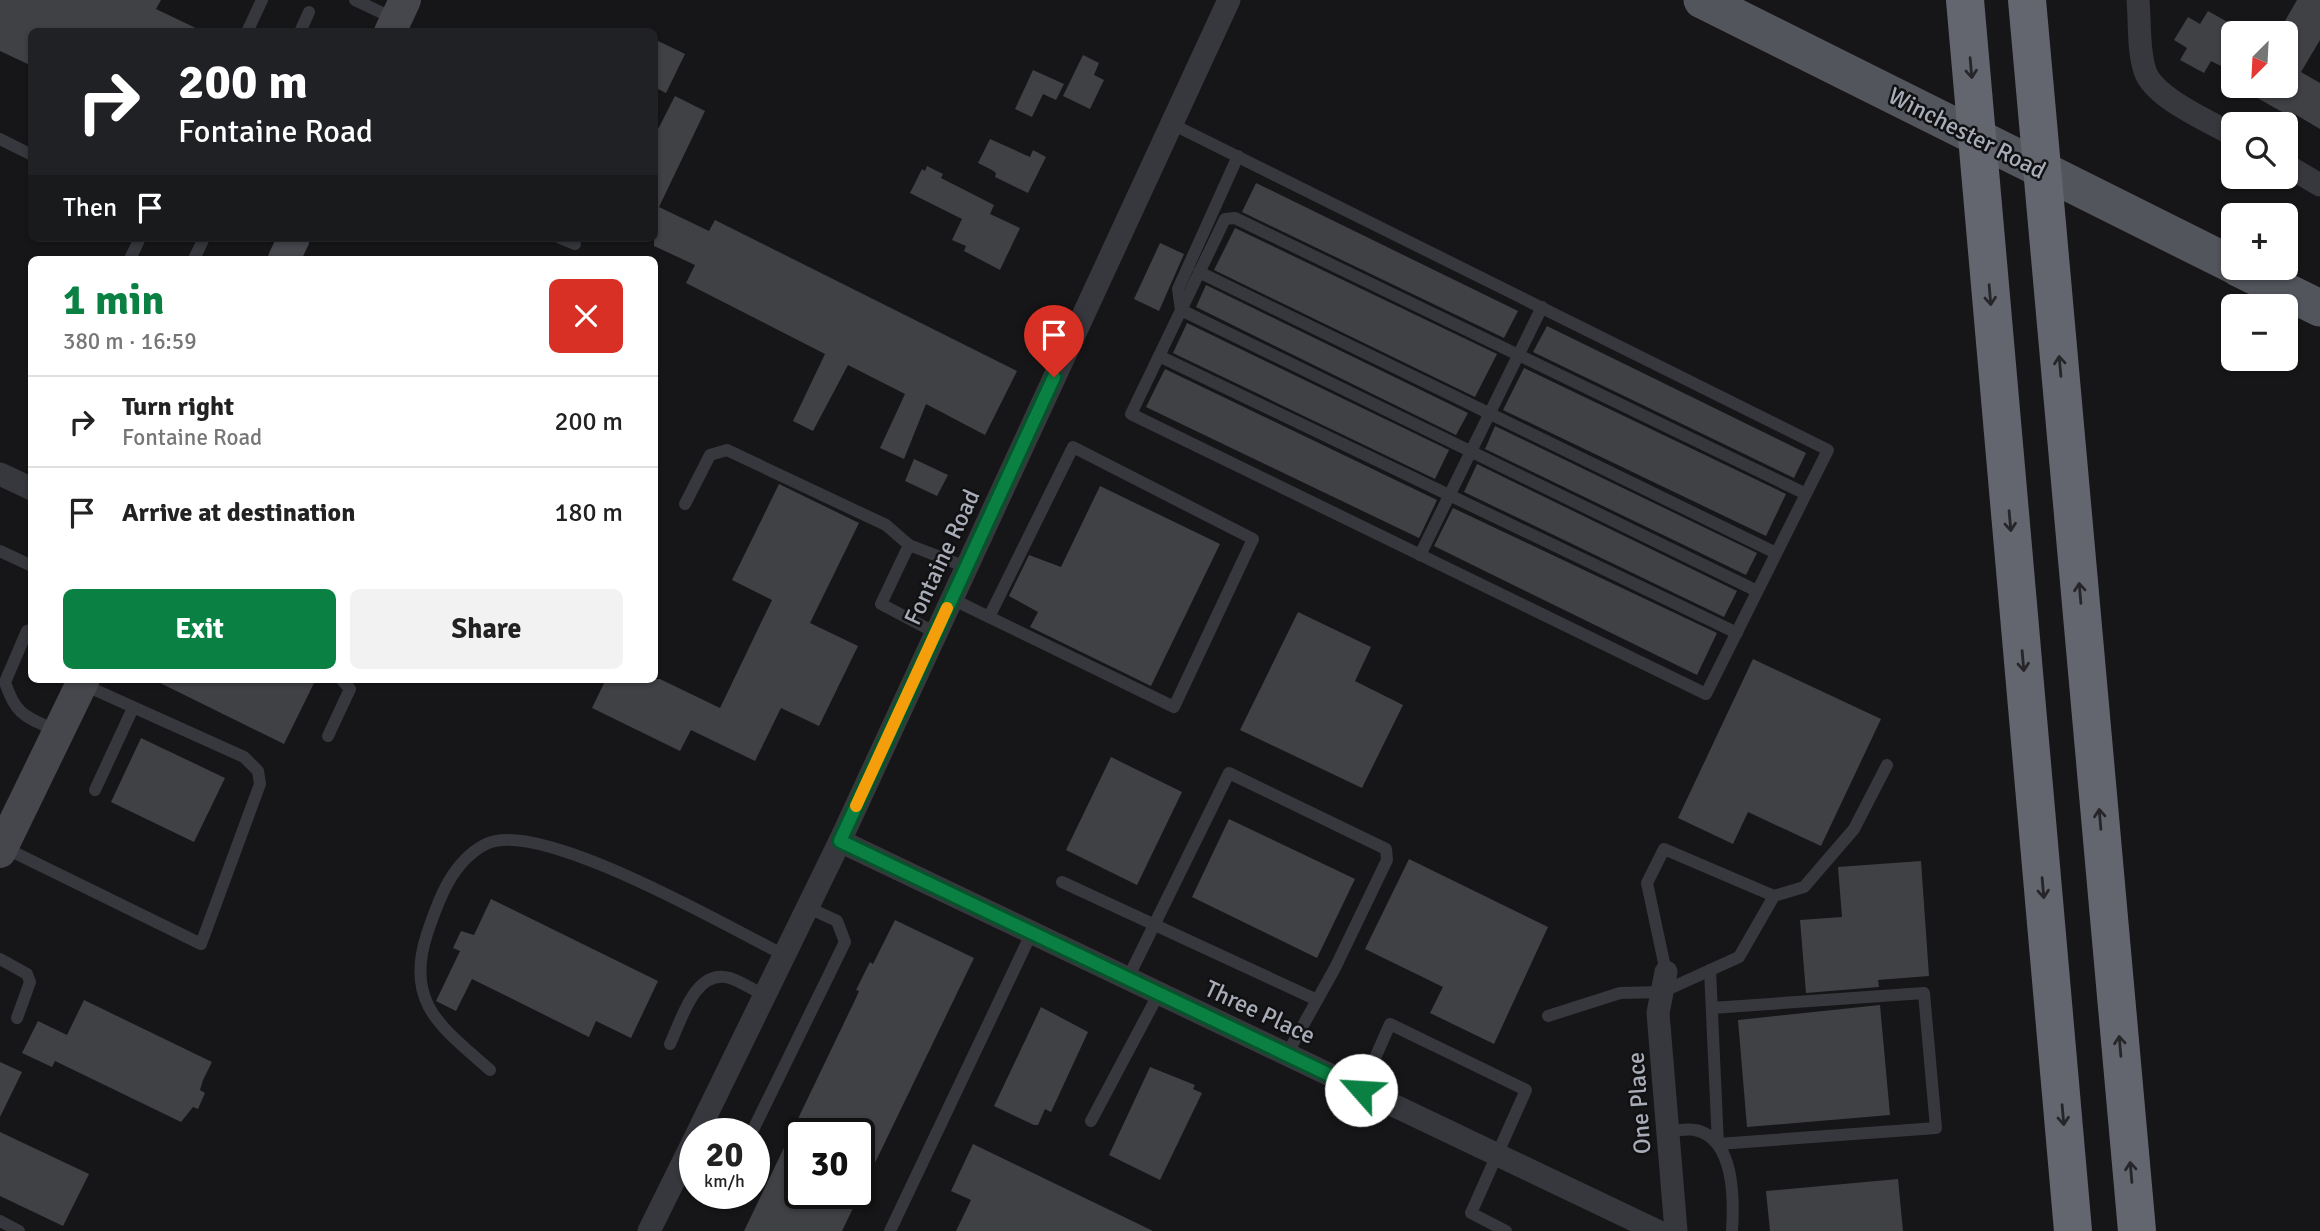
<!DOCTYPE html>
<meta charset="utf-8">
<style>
body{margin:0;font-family:Signika,sans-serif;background:#f2f2f2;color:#222;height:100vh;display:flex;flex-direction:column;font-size:26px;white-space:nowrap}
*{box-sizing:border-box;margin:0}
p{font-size:23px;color:#767676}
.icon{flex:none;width:38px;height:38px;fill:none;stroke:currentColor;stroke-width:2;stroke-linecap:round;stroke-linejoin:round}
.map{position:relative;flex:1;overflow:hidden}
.sheet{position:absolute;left:28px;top:256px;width:630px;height:427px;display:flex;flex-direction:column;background:#fff;border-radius:10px;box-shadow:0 2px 5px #0004}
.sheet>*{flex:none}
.top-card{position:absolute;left:28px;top:28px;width:630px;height:214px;border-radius:10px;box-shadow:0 2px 5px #0004;background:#202124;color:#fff;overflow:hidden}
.needle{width:46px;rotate:204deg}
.fabs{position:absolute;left:2221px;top:21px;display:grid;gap:14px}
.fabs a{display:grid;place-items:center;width:77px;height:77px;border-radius:10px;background:#fff;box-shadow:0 2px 5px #0004;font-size:35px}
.speed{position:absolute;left:679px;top:1118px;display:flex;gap:14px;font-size:35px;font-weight:700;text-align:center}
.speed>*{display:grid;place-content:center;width:91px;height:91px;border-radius:50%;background:#fff;box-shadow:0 2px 5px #0004;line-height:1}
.speed small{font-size:18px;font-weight:400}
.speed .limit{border:4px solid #111;border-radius:10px;background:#fff;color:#111}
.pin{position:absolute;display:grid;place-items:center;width:60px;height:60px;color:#fff;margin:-72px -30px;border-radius:50% 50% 50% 0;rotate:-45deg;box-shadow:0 0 7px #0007}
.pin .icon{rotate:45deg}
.me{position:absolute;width:77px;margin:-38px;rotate:296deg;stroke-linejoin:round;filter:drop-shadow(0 0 5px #0008)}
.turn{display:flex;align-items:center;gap:24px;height:147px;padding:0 35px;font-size:32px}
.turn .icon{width:91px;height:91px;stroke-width:2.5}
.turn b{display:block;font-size:49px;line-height:60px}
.then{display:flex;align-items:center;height:66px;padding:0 35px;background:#0003;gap:14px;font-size:26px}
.round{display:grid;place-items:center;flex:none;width:74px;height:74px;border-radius:10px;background:#f2f2f2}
.summary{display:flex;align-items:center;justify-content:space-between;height:119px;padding:0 35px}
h1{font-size:42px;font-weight:800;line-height:52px;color:#0b8043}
.button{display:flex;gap:14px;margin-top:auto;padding:14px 35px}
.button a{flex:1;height:80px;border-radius:10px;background:#0b8043;color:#fff;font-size:28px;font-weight:800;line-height:80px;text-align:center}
.button a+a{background:#f2f2f2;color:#222}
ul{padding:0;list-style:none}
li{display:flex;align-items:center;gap:21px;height:91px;padding:0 35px;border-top:2px solid #e0e0e0}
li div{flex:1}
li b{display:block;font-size:26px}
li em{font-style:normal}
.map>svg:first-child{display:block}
.building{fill:#404145;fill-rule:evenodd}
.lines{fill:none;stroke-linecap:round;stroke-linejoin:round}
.service{stroke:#37383d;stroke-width:12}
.minor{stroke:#37383d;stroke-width:23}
.secondary{stroke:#45474d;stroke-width:32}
.primary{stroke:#53555c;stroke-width:37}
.motorway{stroke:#63666e;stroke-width:38}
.oneway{stroke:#26262a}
.route-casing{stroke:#07532c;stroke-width:18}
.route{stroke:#0b8043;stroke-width:12}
.slow{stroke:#f59e0b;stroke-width:12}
.labels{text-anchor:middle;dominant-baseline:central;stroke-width:5;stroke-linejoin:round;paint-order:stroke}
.street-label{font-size:24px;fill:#a8adb8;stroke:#111113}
</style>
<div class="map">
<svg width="2320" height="1231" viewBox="0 0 2320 1231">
<rect width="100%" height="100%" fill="#161618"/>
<g class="building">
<polygon points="0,0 161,0 156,9 204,32 32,32 32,66 0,51"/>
<polygon points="2297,0 2320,0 2320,40 2301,72 2320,83 2320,129 2293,113 2291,117 2236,86 2286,86 2286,33 2278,33"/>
<polygon points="2208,11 2233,25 2226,38 2233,42 2233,54 2223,67 2211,61 2204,73 2180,60 2187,48 2174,40 2188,17 2200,24"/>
<polygon points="654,39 685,54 666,93 654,87"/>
<polygon points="1083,55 1099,63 1094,75 1104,80 1090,109 1063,96"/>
<polygon points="1033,70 1064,84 1056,100 1043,94 1032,117 1015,109"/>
<polygon points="675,96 705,111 659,207 709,231 715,220 1017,371 985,435 926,404 904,459 880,448 905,394 848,365 813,431 793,421 825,354 686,283 695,265 654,246 654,137"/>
<polygon points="990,139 1030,157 1033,150 1046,157 1028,193 995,177 996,173 992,170 978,163"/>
<polygon points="927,166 943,174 941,178 994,205 990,214 1020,228 1000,270 964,251 966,246 952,240 962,219 910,193 922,169 925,171"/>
<polygon points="1256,183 1518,311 1504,338 1242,212"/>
<polygon points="1235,228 1497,354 1475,397 1214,270"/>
<polygon points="1160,243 1184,254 1159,311 1134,299"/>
<polygon points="1206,285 1468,413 1456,435 1196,307"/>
<polygon points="1187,323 1449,450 1435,479 1173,353"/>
<polygon points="1547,326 1806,453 1794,478 1533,352"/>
<polygon points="1524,368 1786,494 1766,536 1503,410"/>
<polygon points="1165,369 1437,500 1419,538 1146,407"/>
<polygon points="1495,426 1757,553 1746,575 1485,449"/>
<polygon points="914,459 948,475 937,496 905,481"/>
<polygon points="1477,464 1737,591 1724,617 1464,492"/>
<polygon points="779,484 859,523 810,623 858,646 819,726 781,708 755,761 691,730 680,751 592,708 606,679 660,679 720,708 772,600 732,580"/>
<polygon points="1100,486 1220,544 1151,686 1030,627 1038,612 1009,596 1029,555 1061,567"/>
<polygon points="1453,508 1717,633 1697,675 1434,546"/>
<polygon points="1298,612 1371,647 1355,681 1403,705 1362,788 1240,730"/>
<polygon points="1753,659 1881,719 1821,846 1748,812 1733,844 1678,818"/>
<polygon points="152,679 316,679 284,744"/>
<polygon points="141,738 225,778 194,842 111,802"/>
<polygon points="1111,757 1182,792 1137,885 1066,850"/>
<polygon points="1229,819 1355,879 1317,958 1192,897"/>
<polygon points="1409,859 1548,927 1494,1044 1430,1013 1443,987 1365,949"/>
<polygon points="1921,861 1929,976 1878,980 1879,987 1806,993 1800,920 1842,917 1838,867"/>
<polygon points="491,899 658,981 631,1038 596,1021 589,1037 472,979 456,1011 436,1001 460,951 453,948 461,931 474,935"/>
<path d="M895,920L974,958L842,1231H744L856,998L859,991L856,990L870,962L873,964ZM800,1134H859V1194H800Z"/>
<polygon points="84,1000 212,1062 203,1080 200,1090 205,1093 198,1109 193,1107 181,1122 55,1061 52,1067 22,1053 38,1021 67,1035"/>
<polygon points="1880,1005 1890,1115 1747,1127 1738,1020"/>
<polygon points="1041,1007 1088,1032 1051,1112 1045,1109 1038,1125 1034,1125 994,1106"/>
<polygon points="0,1062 22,1072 0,1117"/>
<polygon points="1150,1067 1195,1085 1193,1089 1202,1093 1160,1180 1109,1155"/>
<polygon points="0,1132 89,1174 63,1226 0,1196"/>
<polygon points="973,1144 1153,1231 956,1231 971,1200 951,1191"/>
<polygon points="1898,1179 1903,1231 1770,1231 1766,1191"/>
</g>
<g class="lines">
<g class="service">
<polyline points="355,0 395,19"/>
<polyline points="247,32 262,0"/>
<polyline points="300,32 309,12"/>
<polyline points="1172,124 1828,450 1706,694 1131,414 1225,219 1235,218 1806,494"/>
<polyline points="0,139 32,155"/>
<polyline points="1238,156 1178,289 1181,310 1757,591"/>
<polyline points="560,238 575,244"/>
<polyline points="130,259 140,238"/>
<polyline points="194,259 204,238"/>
<polyline points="1199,272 1776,553"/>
<polyline points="1159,356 1737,633"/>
<polyline points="685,504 710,455 727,450 886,525 909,545"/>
<polyline points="0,551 32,566"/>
<polyline points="1420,555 1542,307"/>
<polyline points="952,599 1174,707 1253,539 1073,447 989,617"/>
<path d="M32,630L27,631L5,682C16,716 26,717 57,731"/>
<polyline points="936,633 881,604 909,545 966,567"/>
<polyline points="328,736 350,689 341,679"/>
<polyline points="95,790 133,708"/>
<polyline points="3,847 201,944 260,784 258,771 244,757 82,684"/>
<polyline points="1062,882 1317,1000"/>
<polyline points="0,959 27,974 30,982 17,1018"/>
<polyline points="1710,970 1718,1144 1936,1128 1924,993 1712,1008"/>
<polyline points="1666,972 1647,883 1664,849 1774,896"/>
<polyline points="1128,978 1229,773 1386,849 1387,860 1335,968 1287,1054"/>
<polyline points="1548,1016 1620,993 1662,992 1739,957 1774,896 1804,887 1854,829 1887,765"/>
<path d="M670,1044C682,1019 695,968 730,978C742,982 753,990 764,995"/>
<path d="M490,1070C443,1028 404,1004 427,934C438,901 452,861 486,844C539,817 730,928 784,955"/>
<polyline points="1361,1090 1390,1024 1526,1090 1471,1213 1506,1231"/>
<polyline points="1091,1121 1159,993"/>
<path d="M1668,1131C1676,1131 1687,1128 1695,1130C1735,1138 1734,1201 1732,1231"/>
<polyline points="751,1134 845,942 837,921 807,907"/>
<polyline points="0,1221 19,1231"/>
<polyline points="890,1231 1032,932"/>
</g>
<g class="minor">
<path d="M2138,0C2140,22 2138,50 2145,71C2154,98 2209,121 2233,135"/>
<polyline points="2286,165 2320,185"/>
<polyline points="0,474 32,489"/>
<polyline points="840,841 1657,1231"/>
<polyline points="1666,972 1658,1013 1676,1231"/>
<polyline points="697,1134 840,841 1229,0"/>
<polyline points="649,1231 695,1138"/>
</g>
<g class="secondary">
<polyline points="390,32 405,0"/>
<polyline points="284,259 294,238"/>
<polyline points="0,852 84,679"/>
</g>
<g class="primary">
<polyline points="1702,0 2233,265"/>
<polyline points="2238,268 2320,308"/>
</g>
<g class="motorway">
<polyline points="1965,0 2073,1231"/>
<polyline points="2027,0 2137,1231"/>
</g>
</g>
<defs><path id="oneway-shaft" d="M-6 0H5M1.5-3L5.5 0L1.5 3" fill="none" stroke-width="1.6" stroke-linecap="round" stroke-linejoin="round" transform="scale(1.75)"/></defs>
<g class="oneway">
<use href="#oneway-shaft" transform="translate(1971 68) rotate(85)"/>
<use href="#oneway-shaft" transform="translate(1990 295) rotate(85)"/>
<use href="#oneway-shaft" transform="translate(2060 366) rotate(-95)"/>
<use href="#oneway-shaft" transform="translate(2010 521) rotate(85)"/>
<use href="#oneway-shaft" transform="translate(2080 593) rotate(-95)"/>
<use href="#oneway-shaft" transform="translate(2023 661) rotate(85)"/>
<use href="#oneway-shaft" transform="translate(2100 819) rotate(-95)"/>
<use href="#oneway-shaft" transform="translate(2043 888) rotate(85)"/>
<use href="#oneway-shaft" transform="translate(2120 1046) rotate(-95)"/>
<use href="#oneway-shaft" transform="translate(2063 1115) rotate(85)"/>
<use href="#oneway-shaft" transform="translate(2131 1172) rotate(-95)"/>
</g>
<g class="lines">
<defs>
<polyline id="route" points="1054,377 840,841 1361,1090"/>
</defs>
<use href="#route" class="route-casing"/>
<use href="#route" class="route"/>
<polyline class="slow" points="856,806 947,608"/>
</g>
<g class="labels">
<g class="street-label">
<text transform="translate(1967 133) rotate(27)">Winchester Road</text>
<text transform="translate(942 557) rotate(-65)">Fontaine Road</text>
<text transform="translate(1260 1012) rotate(25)">Three Place</text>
<text transform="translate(1639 1103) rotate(-94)">One Place</text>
</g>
</g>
</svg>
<div class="fabs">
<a><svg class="needle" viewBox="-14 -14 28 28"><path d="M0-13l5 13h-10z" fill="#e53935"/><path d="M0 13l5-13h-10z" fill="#767676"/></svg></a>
<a><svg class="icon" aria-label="search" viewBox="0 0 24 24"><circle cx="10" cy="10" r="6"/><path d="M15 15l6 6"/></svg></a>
<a>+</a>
<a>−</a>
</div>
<div class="speed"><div>20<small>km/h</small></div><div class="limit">30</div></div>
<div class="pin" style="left:1054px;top:377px;background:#d93025"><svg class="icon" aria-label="arrive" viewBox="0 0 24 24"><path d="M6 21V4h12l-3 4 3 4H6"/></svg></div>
<svg class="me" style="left:1361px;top:1090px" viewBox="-20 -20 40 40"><circle r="19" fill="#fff"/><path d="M0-13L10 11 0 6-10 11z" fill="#0b8043"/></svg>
<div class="top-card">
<div class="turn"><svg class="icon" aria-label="right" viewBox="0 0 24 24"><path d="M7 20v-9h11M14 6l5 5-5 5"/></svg><div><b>200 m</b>Fontaine Road</div></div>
<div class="then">Then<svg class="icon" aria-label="arrive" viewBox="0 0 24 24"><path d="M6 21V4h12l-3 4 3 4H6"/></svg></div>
</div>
<section class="sheet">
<div class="summary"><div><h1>1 min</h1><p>380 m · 16:59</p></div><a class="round" style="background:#d93025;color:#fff"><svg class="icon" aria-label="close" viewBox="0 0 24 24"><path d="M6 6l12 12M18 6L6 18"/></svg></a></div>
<ul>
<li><svg class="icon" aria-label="right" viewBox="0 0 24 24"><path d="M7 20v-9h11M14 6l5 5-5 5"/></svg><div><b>Turn right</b><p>Fontaine Road</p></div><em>200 m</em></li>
<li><svg class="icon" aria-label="arrive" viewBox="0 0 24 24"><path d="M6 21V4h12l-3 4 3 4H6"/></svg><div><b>Arrive at destination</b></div><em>180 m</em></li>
</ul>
<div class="button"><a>Exit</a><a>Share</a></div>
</section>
</div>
